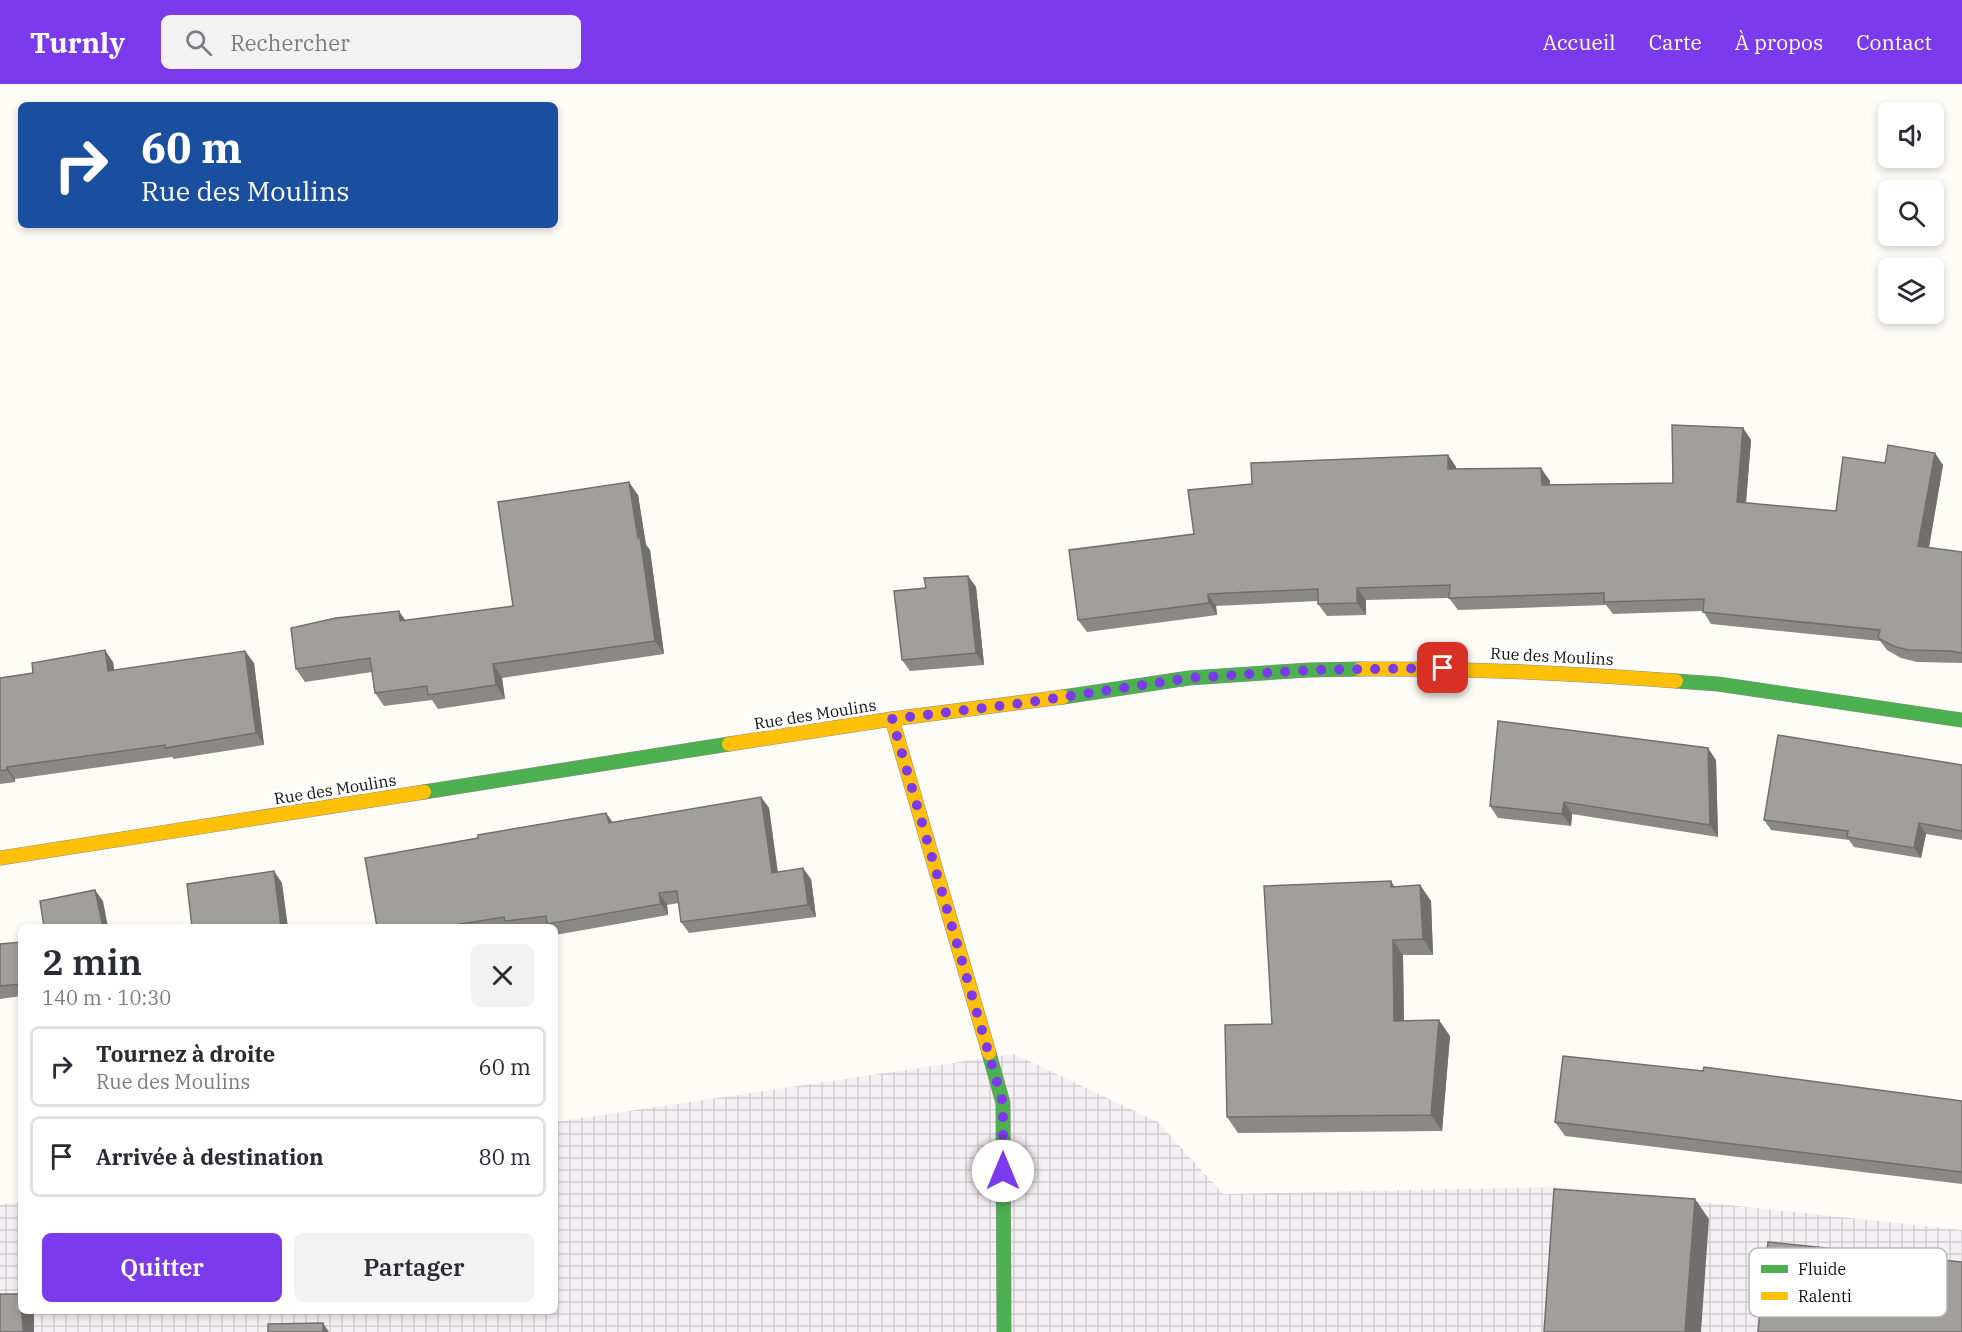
<!DOCTYPE html>
<html lang="fr">
<meta charset="utf-8">
<style>
body{margin:0;font-family:"IBM Plex Serif",serif;background:#f2f2f3;color:#2b2b33;height:100vh;display:flex;flex-direction:column;font-size:22px;white-space:nowrap}
*{box-sizing:border-box;margin:0}
p{font-size:20px;color:#7c7c81}
.icon{flex:none;width:33px;height:33px;fill:none;stroke:currentColor;stroke-width:2;stroke-linecap:round;stroke-linejoin:round}
.map{position:relative;flex:1;overflow:hidden}
.drawer{position:absolute;left:18px;top:840px;width:540px;height:390px;display:flex;flex-direction:column;background:#fff;border-radius:9px;box-shadow:0 3px 9px #0003}
.drawer>*{flex:none}
.guide{position:absolute;left:18px;top:18px;width:540px;height:126px;border-radius:9px;box-shadow:0 3px 9px #0003;background:#1a4fa0;color:#fff;overflow:hidden}
.buttons{position:absolute;left:1878px;top:18px;display:grid;gap:12px}
.buttons a{display:grid;place-items:center;width:66px;height:66px;border-radius:9px;background:#fff;box-shadow:0 3px 9px #0003;font-size:30px}
.pin{position:absolute;display:grid;place-items:center;width:51px;height:51px;color:#fff;margin:-26px;border-radius:12px;box-shadow:0 3px 9px #0006}
.me{position:absolute;width:66px;margin:-33px;rotate:0deg;stroke-linejoin:round;filter:drop-shadow(0 0 4px #0008)}
.turn{display:flex;align-items:center;gap:21px;height:126px;padding:0 24px;font-size:27px}
.turn .icon{width:78px;height:78px;stroke-width:2.5}
.turn b{display:block;font-size:42px;line-height:51px}
.round{display:grid;place-items:center;flex:none;width:63px;height:63px;border-radius:9px;background:#f2f2f3}
.overview{display:flex;align-items:center;justify-content:space-between;height:102px;padding:0 24px}
h1{font-size:36px;font-weight:600;line-height:45px}
.button{display:flex;gap:12px;margin-top:auto;padding:12px 24px}
.button a{flex:1;height:69px;border-radius:9px;background:#7c3aed;color:#fff;font-size:24px;font-weight:600;line-height:69px;text-align:center}
.button a+a{background:#f2f2f3;color:#2b2b33}
ul{padding:0;list-style:none}
li{display:flex;align-items:center;gap:18px;height:81px;margin:0 12px 9px;padding:0 12px;border:3px solid #e1e1e2;border-radius:9px}
li div{flex:1}
li b{display:block;font-size:22px}
li em{font-style:normal}
header{display:flex;align-items:center;gap:36px;box-sizing:border-box;height:84px;padding:0 30px;background:#7c3aed;color:#fff}
header strong{font-size:28px}
nav{display:flex;gap:33px;margin-inline-start:auto;font-size:21px}
.search{width:420px;height:54px;background:#f2f2f3;display:flex;align-items:center;gap:15px;box-sizing:border-box;padding:0 21px;border-radius:9px;color:#7c7c81;font-size:22px}
.map>svg:first-child{display:block}
.industrial{fill:url(#industrial-grid)}
.lines{fill:none;stroke-linecap:round;stroke-linejoin:round}
.fast-casing{stroke:#8e8d8b;stroke-width:15}
.slow-casing{stroke:#8e8d8b;stroke-width:15}
.fast{stroke:#4caf50;stroke-width:14}
.slow{stroke:#ffc107;stroke-width:14}
.wall{fill:#8a8986}
.shaded-wall{fill:#716f6d}
.building{fill:#a19f9c;stroke:#716f6d;stroke-width:1.5}
.route{stroke:#7c3aed;stroke-width:10;stroke-dasharray:0 18}
.labels{text-anchor:middle;dominant-baseline:central;stroke-width:6;stroke-linejoin:round;paint-order:stroke}
.street-label{font-size:16px;fill:#111;stroke:#fff}
.key{fill:#fff;stroke:#b8b8b8;stroke-width:1.5}
.key-label{font-size:16px;fill:#111}
</style>
<header>
<strong>Turnly</strong>
<div class="search"><svg class="icon" aria-label="search" viewBox="0 0 24 24"><circle cx="10" cy="10" r="6"/><path d="M15 15l6 6"/></svg>Rechercher</div>
<nav><a>Accueil</a><a>Carte</a><a>À propos</a><a>Contact</a></nav>
</header>
<div class="map">
<svg width="1962" height="1248" viewBox="0 0 1962 1248">
<defs>
<pattern id="industrial-grid" width="8" height="8" patternUnits="userSpaceOnUse" patternTransform="scale(1.5)"><rect width="8" height="8" fill="#f5f0f3"/><path d="M0 4h8M4 0v8" fill="none" stroke="#d1cdcf"/></pattern>
</defs>
<rect width="100%" height="100%" fill="#fdfcf7"/>
<polygon class="industrial" points="1014,970 1158,1038 1223,1110 1560,1103 1962,1146 1962,1248 0,1248 0,1121 21,1118 21,1227 555,1227 555,1038"/>
<g class="lines">
<defs>
<g id="fast">
<polyline points="1676,597 1718,600 1962,636"/>
<polyline points="1063,613 1189,594 1309,586 1360,585"/>
<polyline points="424,708 729,660"/>
<polyline points="989,969 1003,1019 1004,1248"/>
</g>
<g id="slow">
<path d="M1360,585C1466,584 1570,589 1676,597"/>
<polyline points="892,635 989,969"/>
<polyline points="729,660 892,635 1063,613"/>
<polyline points="0,774 424,708"/>
</g>
</defs>
<use href="#fast" class="fast-casing"/>
<use href="#slow" class="slow-casing"/>
<use href="#fast" class="fast"/>
<use href="#slow" class="slow"/>
</g>
<g class="wall">
<polygon points="1743,344 1751,356 1746,419 1836,427 1885,379 1943,381 1929,464 1962,468 1962,579 1917,578 1901,574 1887,566 1880,557 1711,540 1703,527 1613,530 1606,521 1458,526 1449,514 1366,516 1366,531 1327,532 1318,520 1318,517 1216,522 1217,531 1087,548 1078,536 1194,450 1252,400 1448,371 1456,383 1456,385 1550,397 1550,401 1673,399"/>
<polygon points="638,411 646,461 650,466 664,570 502,594 505,615 438,625 432,616 384,622 375,609 372,588 305,598 296,585 406,536 513,522"/>
<polygon points="968,492 976,503 984,581 910,587 902,576 926,504"/>
<polygon points="113,578 114,587 254,579 264,661 174,675 172,673 15,695 15,698 0,700 0,594"/>
<polygon points="1716,676 1718,753 1572,730 1571,742 1498,734 1490,722"/>
<polygon points="1962,681 1962,756 1926,750 1921,774 1854,763 1849,756 1771,746 1764,736"/>
<polygon points="761,713 769,724 778,788 811,795 816,833 689,849 681,838 679,819 667,821 668,831 555,851 555,843 377,843 478,754 606,729 612,738"/>
<polygon points="1391,797 1395,803 1420,801 1431,817 1433,871 1403,871 1404,937 1450,952 1442,1047 1238,1049 1227,1033 1272,940"/>
<polygon points="21,858 21,912 0,915 0,860"/>
<polygon points="1962,1017 1962,1100 1565,1052 1555,1038"/>
</g>
<g class="shaded-wall">
<polygon points="1743,344 1751,356 1745,430 1737,418"/>
<polygon points="1935,369 1943,381 1927,474 1918,462"/>
<polygon points="1448,371 1456,383 1456,397 1448,385"/>
<polygon points="1541,384 1550,397 1550,413 1542,401"/>
<polygon points="629,398 638,411 646,461 650,466 664,570 655,557"/>
<polygon points="968,492 976,503 984,581 976,569"/>
<polygon points="1357,504 1366,516 1366,531 1357,519"/>
<polygon points="1208,510 1216,522 1217,531 1209,519"/>
<polygon points="399,527 408,540 400,537"/>
<polygon points="105,566 113,578 116,599 108,587"/>
<polygon points="245,567 254,579 264,661 256,649"/>
<polygon points="493,580 502,594 505,615 496,601"/>
<polygon points="1708,664 1716,676 1718,753 1710,741"/>
<polygon points="7,683 15,695 15,698 7,686"/>
<polygon points="761,713 769,724 779,800 772,789"/>
<polygon points="1564,718 1572,730 1571,742 1562,730"/>
<polygon points="606,729 614,740 609,739"/>
<polygon points="1919,739 1926,750 1921,774 1914,764"/>
<polygon points="803,784 811,795 816,833 808,821"/>
<polygon points="274,787 282,799 288,843 281,843"/>
<polygon points="1420,801 1431,817 1433,871 1423,855"/>
<polygon points="95,806 103,817 108,843 103,843"/>
<polygon points="659,809 667,821 668,831 661,820"/>
<polygon points="1393,856 1403,871 1404,953 1394,937"/>
<polygon points="1439,936 1450,952 1442,1047 1431,1031"/>
<polygon points="1695,1115 1709,1135 1701,1248 1685,1248"/>
<polygon points="22,1227 34,1227 34,1248 23,1248"/>
<polygon points="323,1239 329,1248 323,1248"/>
</g>
<g class="building">
<polygon points="1672,341 1743,344 1737,418 1836,427 1843,373 1885,379 1888,361 1935,369 1918,462 1962,468 1962,569 1949,567 1908,566 1893,562 1878,554 1880,546 1703,528 1704,515 1604,518 1604,509 1449,514 1450,501 1357,504 1357,519 1318,520 1318,505 1208,510 1209,519 1078,536 1069,466 1194,450 1188,406 1252,400 1251,379 1448,371 1448,385 1541,384 1542,401 1673,399"/>
<polygon points="629,398 638,454 640,453 655,557 493,580 496,601 428,611 427,602 375,609 370,574 296,585 291,544 336,534 399,527 400,537 513,522 498,418"/>
<polygon points="968,492 976,569 902,576 894,507 926,504 924,494"/>
<polygon points="105,566 108,587 245,567 256,649 165,664 165,661 7,683 7,686 0,687 0,594 33,589 32,579"/>
<polygon points="1498,637 1708,664 1710,741 1564,718 1562,730 1490,722"/>
<polygon points="1778,651 1962,681 1962,747 1919,739 1914,764 1847,753 1848,747 1764,736"/>
<polygon points="761,713 772,789 803,784 808,821 681,838 677,807 659,809 661,820 547,840 546,832 505,837 504,833 442,843 377,843 365,774 478,754 478,751 606,729 609,739"/>
<polygon points="274,787 281,843 192,843 187,800"/>
<polygon points="1391,797 1391,803 1420,801 1423,855 1393,856 1394,937 1439,936 1431,1031 1227,1033 1225,941 1272,940 1264,802"/>
<polygon points="95,806 103,843 44,843 40,817"/>
<polygon points="21,858 21,900 0,902 0,860"/>
<polygon points="1563,972 1703,987 1704,983 1962,1017 1962,1088 1555,1038"/>
<polygon points="1554,1105 1695,1115 1685,1248 1544,1248"/>
<polygon points="1768,1158 1962,1178 1962,1248 1758,1248"/>
<polygon points="0,1210 21,1210 23,1248 0,1248"/>
<polygon points="323,1239 323,1248 268,1248 268,1240"/>
</g>
<g class="lines">
<polyline class="route" points="1003,1087 1003,1019 892,635 1024,619 1189,594 1310,586 1443,584"/>
</g>
<g class="labels">
<g class="street-label">
<text transform="translate(1552 572) rotate(3)">Rue des Moulins</text>
<text transform="translate(815 630) rotate(-9)">Rue des Moulins</text>
<text transform="translate(335 705) rotate(-9)">Rue des Moulins</text>
</g>
</g>
<rect x="1749" y="1164" width="198" height="69" rx="9" class="key"/>
<rect x="1761" y="1181" width="27" height="8" fill="#4caf50"/>
<rect x="1761" y="1208" width="27" height="8" fill="#ffc107"/>
<g class="key-label">
<text x="1798" y="1191">Fluide</text>
<text x="1798" y="1218">Ralenti</text>
</g>
</svg>
<div class="buttons">
<a><svg class="icon" aria-label="sound" viewBox="0 0 24 24"><path d="M4 9h4l5-4v14l-5-4H4zM17 9q2 3 0 6"/></svg></a>
<a><svg class="icon" aria-label="search" viewBox="0 0 24 24"><circle cx="10" cy="10" r="6"/><path d="M15 15l6 6"/></svg></a>
<a><svg class="icon" aria-label="layers" viewBox="0 0 24 24"><path d="M12 4l9 5-9 5-9-5zM3 14l9 5 9-5"/></svg></a>
</div>
<div class="pin" style="left:1443px;top:584px;background:#d93025"><svg class="icon" aria-label="arrive" viewBox="0 0 24 24"><path d="M6 21V4h12l-3 4 3 4H6"/></svg></div>
<svg class="me" style="left:1003px;top:1087px" viewBox="-20 -20 40 40"><circle r="19" fill="#fff"/><path d="M0-13L10 11 0 6-10 11z" fill="#7c3aed"/></svg>
<div class="guide">
<div class="turn"><svg class="icon" aria-label="right" viewBox="0 0 24 24"><path d="M7 20v-9h11M14 6l5 5-5 5"/></svg><div><b>60 m</b>Rue des Moulins</div></div>
</div>
<section class="drawer">
<div class="overview"><div><h1>2 min</h1><p>140 m · 10:30</p></div><a class="round"><svg class="icon" aria-label="close" viewBox="0 0 24 24"><path d="M6 6l12 12M18 6L6 18"/></svg></a></div>
<ul>
<li><svg class="icon" aria-label="right" viewBox="0 0 24 24"><path d="M7 20v-9h11M14 6l5 5-5 5"/></svg><div><b>Tournez à droite</b><p>Rue des Moulins</p></div><em>60 m</em></li>
<li><svg class="icon" aria-label="arrive" viewBox="0 0 24 24"><path d="M6 21V4h12l-3 4 3 4H6"/></svg><div><b>Arrivée à destination</b></div><em>80 m</em></li>
</ul>
<div class="button"><a>Quitter</a><a>Partager</a></div>
</section>
</div>
